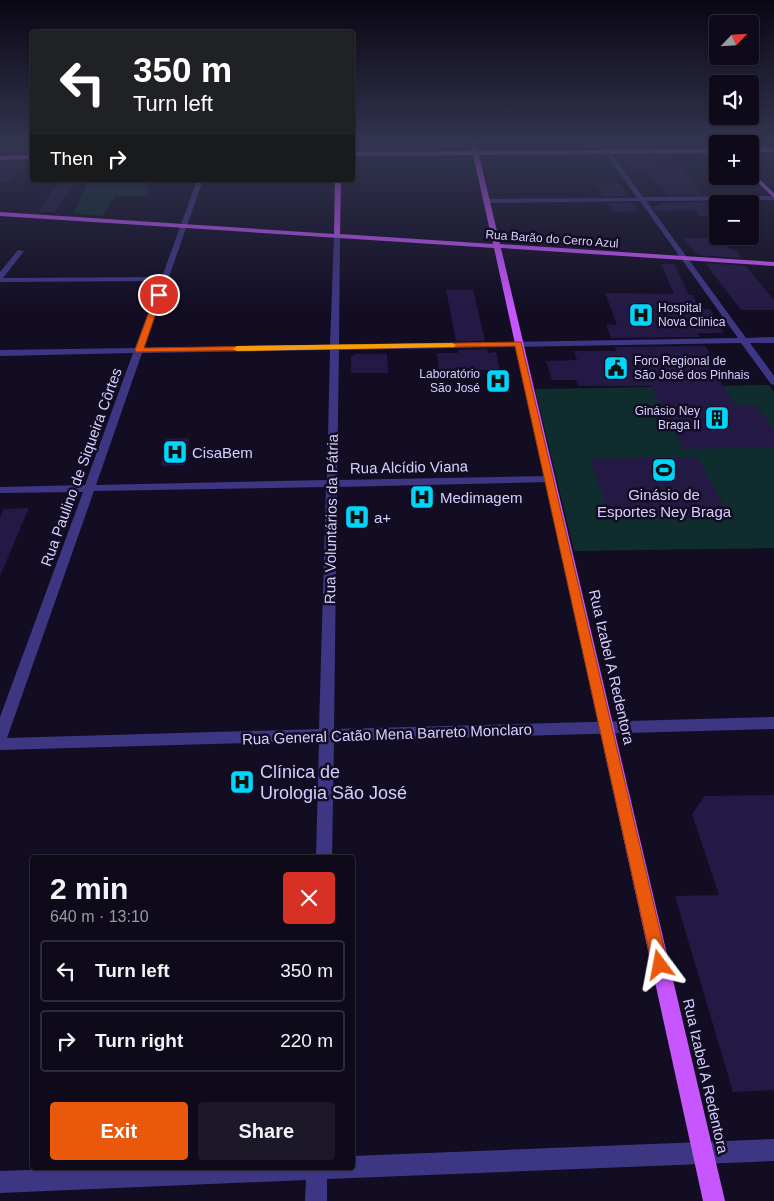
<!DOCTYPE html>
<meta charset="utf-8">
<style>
body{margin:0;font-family:Helvetica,sans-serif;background:#1c1827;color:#f1f3f6;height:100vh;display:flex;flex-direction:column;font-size:19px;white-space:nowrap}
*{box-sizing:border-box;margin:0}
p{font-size:16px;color:#9b9aa2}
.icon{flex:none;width:28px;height:28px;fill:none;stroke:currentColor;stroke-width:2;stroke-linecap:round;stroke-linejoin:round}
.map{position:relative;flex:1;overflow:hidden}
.panel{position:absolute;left:30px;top:855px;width:325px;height:315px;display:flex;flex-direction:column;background:#0e0a1a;border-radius:5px;box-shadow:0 1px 4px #0004,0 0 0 1px #2e2b39}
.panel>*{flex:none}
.guide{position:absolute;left:30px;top:30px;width:325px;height:152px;border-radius:5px;box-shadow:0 1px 4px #0004,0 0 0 1px #2e2b39;background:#202124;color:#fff;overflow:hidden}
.needle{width:32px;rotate:65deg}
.controls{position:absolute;left:709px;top:15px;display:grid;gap:10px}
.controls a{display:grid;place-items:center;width:50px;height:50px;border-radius:5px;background:#0e0a1a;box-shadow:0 1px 4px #0004,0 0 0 1px #2e2b39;font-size:25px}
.pin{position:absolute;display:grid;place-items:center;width:42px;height:42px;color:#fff;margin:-21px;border:2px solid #fff;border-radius:50%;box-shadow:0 1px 5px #0007}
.me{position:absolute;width:55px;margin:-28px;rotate:347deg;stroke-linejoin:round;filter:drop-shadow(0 0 4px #0008)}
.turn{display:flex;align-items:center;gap:18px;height:105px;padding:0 20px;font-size:22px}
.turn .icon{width:65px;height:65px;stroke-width:2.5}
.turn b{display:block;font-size:35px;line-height:42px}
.then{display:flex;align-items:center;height:48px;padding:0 20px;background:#0003;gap:10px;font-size:19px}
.round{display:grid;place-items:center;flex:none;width:52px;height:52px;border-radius:5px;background:#1c1827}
.overview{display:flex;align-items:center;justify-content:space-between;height:85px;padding:0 20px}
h1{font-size:30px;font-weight:700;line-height:38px}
.cta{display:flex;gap:10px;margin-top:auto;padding:10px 20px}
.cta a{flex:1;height:58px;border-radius:5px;background:#ea580c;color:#fff;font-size:20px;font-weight:700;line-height:58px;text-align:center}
.cta a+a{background:#1c1827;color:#f1f3f6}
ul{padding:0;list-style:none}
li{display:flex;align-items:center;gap:15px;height:62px;margin:0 10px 8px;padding:0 10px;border:2px solid #2e2b39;border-radius:5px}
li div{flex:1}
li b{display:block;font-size:19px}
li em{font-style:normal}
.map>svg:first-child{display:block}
.green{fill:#102d2d}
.building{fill:#241944}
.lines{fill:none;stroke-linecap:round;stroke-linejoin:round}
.minor{fill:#3d3783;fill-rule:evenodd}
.major{fill:#c856ff;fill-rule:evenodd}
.route{fill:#ea580c;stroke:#983908}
.slow{fill:#f59e0b}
.labels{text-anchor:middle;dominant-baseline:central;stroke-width:5;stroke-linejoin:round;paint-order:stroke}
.far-street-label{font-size:12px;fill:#d7cfff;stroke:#120d23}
.far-poi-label{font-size:12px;fill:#d7cfff;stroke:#120d23;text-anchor:start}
.poi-label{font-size:15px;fill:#d7cfff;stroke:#120d23;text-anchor:start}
.street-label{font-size:15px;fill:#d7cfff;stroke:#120d23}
.near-poi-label{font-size:18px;fill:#d7cfff;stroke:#120d23;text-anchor:start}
</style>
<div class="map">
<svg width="774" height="1201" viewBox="0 0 774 1201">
<rect width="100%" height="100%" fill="#120d23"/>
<g class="green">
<polygon points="89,180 147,180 148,196 115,196 102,216 74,213"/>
<polygon points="769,385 774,392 774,548 574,551 535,389"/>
</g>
<g class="building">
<polygon points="609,142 642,142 647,148 614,148"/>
<polygon points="654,155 663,166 679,166 702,191 698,191 701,195 667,195 648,172 632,172 620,156"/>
<polygon points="28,161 10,181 0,182 0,162"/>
<polygon points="60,180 75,180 55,212 39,212"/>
<polygon points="594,183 619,183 628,196 603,196"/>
<polygon points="707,202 718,216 700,216 695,210 655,211 653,207 662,203"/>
<polygon points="607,203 633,203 639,211 613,212"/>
<polygon points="683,238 720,238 730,249 736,250 741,258 698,255"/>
<polygon points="705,263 746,266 774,300 774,310 741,310"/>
<polygon points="661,264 674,264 689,295 693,295 700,309 710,309 724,333 697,333 700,337 611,338 606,324 617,325 605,293 674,294"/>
<polygon points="446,290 473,290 485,341 456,341"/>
<polygon points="705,346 713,358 705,358 736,406 757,406 774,430 774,447 683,449 651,386 578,386 576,380 552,380 546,361 577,360 574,351 616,351 615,347"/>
<polygon points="487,349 488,353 496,352 500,370 439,370 437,353 458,353 458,350"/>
<polygon points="355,354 387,354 388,373 351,373 351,357"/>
<polygon points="189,438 185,465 161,466 166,439"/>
<polygon points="697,457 730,516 611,520 590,459"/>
<polygon points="29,508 0,576 0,517 4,509"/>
<polygon points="774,795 774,1090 733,1092 675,896 719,895 692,814 705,796"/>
</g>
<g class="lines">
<g class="minor">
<path d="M598,142H603L643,197L774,196V200L646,201L746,338L774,337V343H750L774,376V385L771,384L741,343L339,350L337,480L549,476L554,479L549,482L337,487L334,729L774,717V729L334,741L332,858H316L319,741L0,750V717L83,492L0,493V487L85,485L133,353L0,356V350L135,348L160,281L0,282V272L18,250L24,251L3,278L162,277L197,180H203L144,348L330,345L334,236L337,234L340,236L339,345L738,338L640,201L486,203L483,201L486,199L637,198ZM330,350L327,480L96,485L142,353ZM326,487L319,729L7,738L94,491Z"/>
<polygon points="774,1139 774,1161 327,1179 327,1201 305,1201 306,1180 0,1193 0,1171 93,1168 352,1168 352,1156"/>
</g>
<g class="major">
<polygon points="471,142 475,142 478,151 718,149 718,153 479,155 500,244 774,262 774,266 501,248 725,1201 703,1201 494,248 0,216 0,212 334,234 335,180 341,180 340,234 493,244 473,155 352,156 352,152 472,151"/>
<rect x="750" y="148" width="24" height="4"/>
<polygon points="32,155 32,159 0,160 0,156"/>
<polygon points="750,170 774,193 774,198 750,175"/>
</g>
</g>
<linearGradient id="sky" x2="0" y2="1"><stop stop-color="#0a0713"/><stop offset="0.46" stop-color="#333550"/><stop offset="1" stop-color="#333550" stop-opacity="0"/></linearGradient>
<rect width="774" height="310" fill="url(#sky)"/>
<polygon class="route" points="156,293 162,295 144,348 521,342 668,965 666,971 660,973 654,971 652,965 515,346 136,352 135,350"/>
<polygon class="slow" points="452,343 456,345 454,347 237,351 233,349 237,346"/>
<defs>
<symbol id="hospital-square" viewBox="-11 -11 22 22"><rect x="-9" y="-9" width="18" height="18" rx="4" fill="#00d6fa" stroke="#120d23"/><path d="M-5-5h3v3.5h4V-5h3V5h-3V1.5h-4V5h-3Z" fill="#111"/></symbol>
<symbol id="civic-square" viewBox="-11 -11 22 22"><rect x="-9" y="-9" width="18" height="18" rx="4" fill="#00d6fa" stroke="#120d23"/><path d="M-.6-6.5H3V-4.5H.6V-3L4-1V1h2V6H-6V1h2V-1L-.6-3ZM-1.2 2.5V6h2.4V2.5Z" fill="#111"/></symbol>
<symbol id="building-square" viewBox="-11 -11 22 22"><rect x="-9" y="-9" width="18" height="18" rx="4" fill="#00d6fa" stroke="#120d23"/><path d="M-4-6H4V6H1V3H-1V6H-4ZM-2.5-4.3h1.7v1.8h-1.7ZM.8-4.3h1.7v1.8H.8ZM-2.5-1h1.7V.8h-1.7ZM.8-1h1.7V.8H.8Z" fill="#111"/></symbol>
<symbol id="stadium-square" viewBox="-11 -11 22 22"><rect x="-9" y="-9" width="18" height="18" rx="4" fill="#00d6fa" stroke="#120d23"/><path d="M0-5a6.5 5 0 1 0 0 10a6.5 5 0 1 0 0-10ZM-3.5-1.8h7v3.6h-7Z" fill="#111"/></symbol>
</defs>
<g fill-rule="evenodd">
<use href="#hospital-square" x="627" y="301" width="28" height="28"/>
<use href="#civic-square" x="602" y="354" width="28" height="28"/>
<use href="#hospital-square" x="484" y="367" width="28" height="28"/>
<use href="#building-square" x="703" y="404" width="28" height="28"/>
<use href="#hospital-square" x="161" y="438" width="28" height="28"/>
<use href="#stadium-square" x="650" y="456" width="28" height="28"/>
<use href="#hospital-square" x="408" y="483" width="28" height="28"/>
<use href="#hospital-square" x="343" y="503" width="28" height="28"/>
<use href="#hospital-square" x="228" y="768" width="28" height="28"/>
</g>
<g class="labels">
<g class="far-street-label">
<text transform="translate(552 239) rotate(4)">Rua Barão do Cerro Azul</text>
</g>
<g class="far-poi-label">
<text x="658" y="308">Hospital<tspan x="658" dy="14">Nova Clinica</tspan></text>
<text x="634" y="361">Foro Regional de<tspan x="634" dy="14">São José dos Pinhais</tspan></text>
<text x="480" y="374" text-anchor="end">Laboratório<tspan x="480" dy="14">São José</tspan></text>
<text x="700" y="411" text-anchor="end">Ginásio Ney<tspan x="700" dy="14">Braga II</tspan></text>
</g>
<g class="poi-label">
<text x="192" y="452">CisaBem</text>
<text x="664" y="494" text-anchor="middle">Ginásio de<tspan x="664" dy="17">Esportes Ney Braga</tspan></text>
<text x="440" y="497">Medimagem</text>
<text x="374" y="517">a+</text>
</g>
<g class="street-label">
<text transform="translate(81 467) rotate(-70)">Rua Paulino de Siqueira Côrtes</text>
<text transform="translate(409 467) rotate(-1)">Rua Alcídio Viana</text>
<text transform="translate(331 519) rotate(-89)">Rua Voluntários da Pátria</text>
<text transform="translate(612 667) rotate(77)">Rua Izabel A Redentora</text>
<text transform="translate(387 734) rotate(-2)">Rua General Catão Mena Barreto Monclaro</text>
<text transform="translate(706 1076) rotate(77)">Rua Izabel A Redentora</text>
</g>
<g class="near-poi-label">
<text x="260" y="772">Clínica de<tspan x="260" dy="21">Urologia São José</tspan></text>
</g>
</g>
</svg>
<div class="controls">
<a><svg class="needle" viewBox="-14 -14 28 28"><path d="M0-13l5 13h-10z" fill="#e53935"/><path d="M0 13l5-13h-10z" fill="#9b9aa2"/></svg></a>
<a><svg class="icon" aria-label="sound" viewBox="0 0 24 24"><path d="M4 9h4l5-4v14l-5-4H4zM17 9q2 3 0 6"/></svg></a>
<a>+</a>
<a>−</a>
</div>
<div class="pin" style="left:159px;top:295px;background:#d93025"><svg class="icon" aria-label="arrive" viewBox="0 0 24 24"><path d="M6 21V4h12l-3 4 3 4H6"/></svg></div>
<svg class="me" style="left:660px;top:965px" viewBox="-20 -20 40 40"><path d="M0-17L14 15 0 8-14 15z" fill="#ea580c" stroke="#fff" stroke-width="4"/></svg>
<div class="guide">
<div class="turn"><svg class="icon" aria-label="left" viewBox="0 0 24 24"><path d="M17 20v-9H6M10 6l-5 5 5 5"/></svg><div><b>350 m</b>Turn left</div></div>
<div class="then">Then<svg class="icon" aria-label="right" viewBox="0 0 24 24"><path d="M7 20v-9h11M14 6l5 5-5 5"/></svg></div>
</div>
<section class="panel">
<div class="overview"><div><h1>2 min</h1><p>640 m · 13:10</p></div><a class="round" style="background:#d93025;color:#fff"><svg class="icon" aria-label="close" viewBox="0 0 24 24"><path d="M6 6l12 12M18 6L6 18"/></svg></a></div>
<ul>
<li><svg class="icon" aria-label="left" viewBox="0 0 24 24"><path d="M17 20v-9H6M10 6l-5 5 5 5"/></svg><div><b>Turn left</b></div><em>350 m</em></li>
<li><svg class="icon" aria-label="right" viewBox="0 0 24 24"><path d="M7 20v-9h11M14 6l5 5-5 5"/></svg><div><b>Turn right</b></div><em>220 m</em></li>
</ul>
<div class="cta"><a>Exit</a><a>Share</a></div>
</section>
</div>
